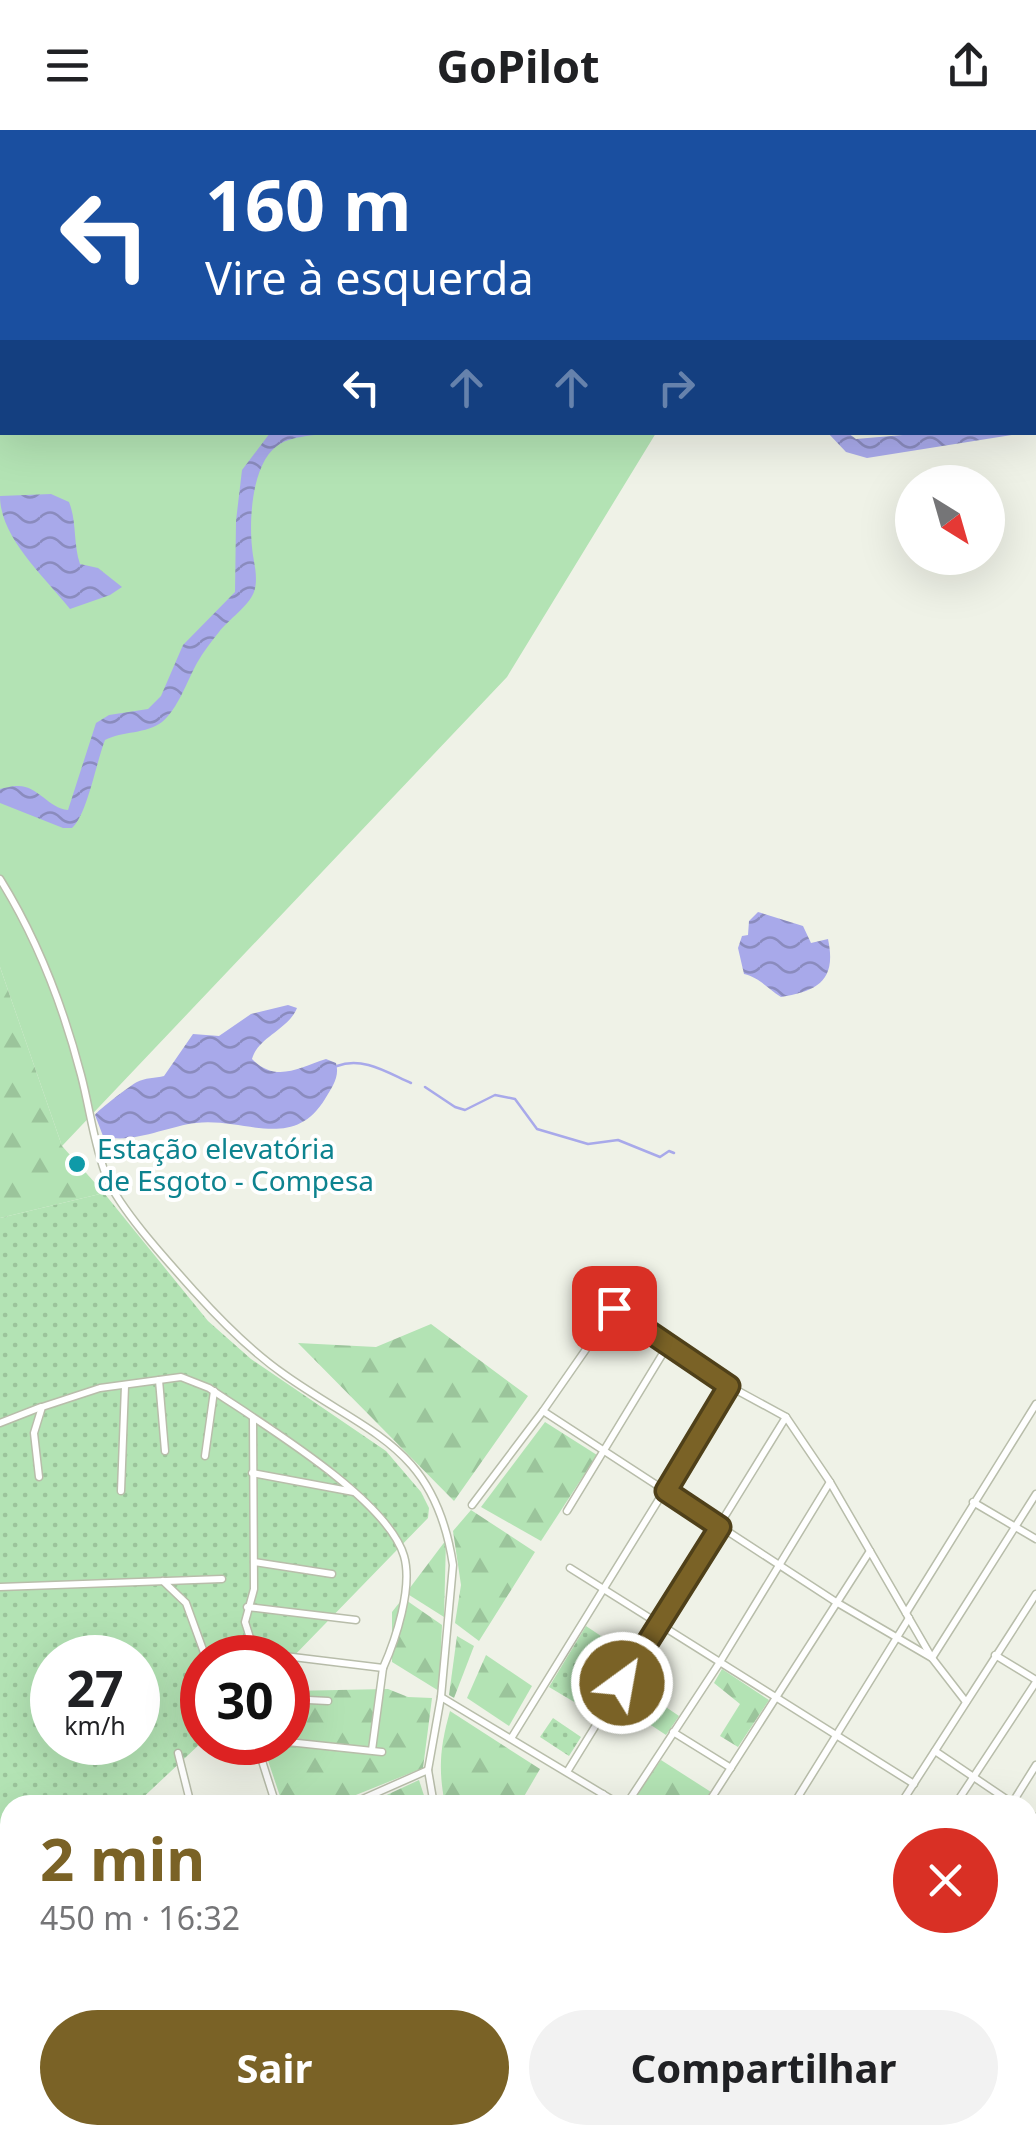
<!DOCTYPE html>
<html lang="pt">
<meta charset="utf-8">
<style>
body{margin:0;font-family:"Noto Sans",sans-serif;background:#f2f2f2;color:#202124;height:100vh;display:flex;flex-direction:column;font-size:38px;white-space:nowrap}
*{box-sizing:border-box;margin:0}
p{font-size:32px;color:#757577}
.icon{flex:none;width:55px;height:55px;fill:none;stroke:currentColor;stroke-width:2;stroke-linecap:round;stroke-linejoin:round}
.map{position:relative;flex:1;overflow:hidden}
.panel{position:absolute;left:0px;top:1665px;width:1038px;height:350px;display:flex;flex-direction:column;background:#fff;border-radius:30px 30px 0 0;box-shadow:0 10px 40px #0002}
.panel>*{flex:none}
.guide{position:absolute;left:0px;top:0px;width:1038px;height:305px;box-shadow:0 10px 40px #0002;background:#1a4fa0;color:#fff;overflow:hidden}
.needle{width:65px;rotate:143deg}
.buttons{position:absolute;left:895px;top:335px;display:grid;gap:20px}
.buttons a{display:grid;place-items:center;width:110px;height:110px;border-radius:50%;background:#fff;box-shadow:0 10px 40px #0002;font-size:50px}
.speed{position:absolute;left:30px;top:1505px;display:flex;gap:20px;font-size:50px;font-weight:700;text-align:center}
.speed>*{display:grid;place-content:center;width:130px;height:130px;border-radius:50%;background:#fff;box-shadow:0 10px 40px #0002;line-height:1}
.speed small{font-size:25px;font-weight:400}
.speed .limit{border:15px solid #d22;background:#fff;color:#111}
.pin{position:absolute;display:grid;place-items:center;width:85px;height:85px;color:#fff;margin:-42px;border-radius:20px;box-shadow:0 5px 15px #0006}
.me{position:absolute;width:110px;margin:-55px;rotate:32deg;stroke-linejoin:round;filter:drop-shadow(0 0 8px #0008)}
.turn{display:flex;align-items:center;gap:35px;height:210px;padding:0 40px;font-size:45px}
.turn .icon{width:130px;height:130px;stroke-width:2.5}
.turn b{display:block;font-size:70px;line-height:85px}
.lanes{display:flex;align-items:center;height:95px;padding:0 40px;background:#0003;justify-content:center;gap:50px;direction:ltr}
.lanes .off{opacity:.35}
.round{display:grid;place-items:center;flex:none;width:105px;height:105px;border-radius:52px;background:#f2f2f2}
.overview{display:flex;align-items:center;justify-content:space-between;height:170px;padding:0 40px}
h1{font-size:60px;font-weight:700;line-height:75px;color:#7a6226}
.button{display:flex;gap:20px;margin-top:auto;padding:20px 40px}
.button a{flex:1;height:115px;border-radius:60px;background:#7a6226;color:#fff;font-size:40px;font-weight:700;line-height:115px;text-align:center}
.button a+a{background:#f2f2f2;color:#202124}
header{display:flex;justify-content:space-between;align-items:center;height:130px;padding:0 40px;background:#fff;font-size:45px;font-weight:700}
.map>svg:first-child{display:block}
.grass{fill:#b3e3b4}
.forest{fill:url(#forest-firs)}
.garden{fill:url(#garden-dots);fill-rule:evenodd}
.water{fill:url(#water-waves)}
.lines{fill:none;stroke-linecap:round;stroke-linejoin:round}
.stream{stroke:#a8a9ea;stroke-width:2.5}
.street-casing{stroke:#b8bdaa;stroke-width:9}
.street{stroke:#fff;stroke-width:6}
.route-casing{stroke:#4f4019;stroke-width:25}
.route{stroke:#7a6226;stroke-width:18}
.culture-dot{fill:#0f9aa8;stroke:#fff;stroke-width:4}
.labels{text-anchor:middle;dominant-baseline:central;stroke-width:8;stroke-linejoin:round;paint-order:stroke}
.culture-label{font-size:28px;fill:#0d838f;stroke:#fff;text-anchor:start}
</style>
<header><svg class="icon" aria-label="menu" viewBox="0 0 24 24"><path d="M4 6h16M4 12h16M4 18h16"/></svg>GoPilot<svg class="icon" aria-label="share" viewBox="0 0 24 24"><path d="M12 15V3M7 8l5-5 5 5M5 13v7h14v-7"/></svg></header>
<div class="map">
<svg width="1036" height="2015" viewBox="0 0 1036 2015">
<defs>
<pattern id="forest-firs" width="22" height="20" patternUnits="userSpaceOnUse" patternTransform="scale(2.5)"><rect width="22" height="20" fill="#b3e3b4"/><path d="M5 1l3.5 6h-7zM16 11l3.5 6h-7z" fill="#9bc49b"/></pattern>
<pattern id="garden-dots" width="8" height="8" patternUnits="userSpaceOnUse" patternTransform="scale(2.5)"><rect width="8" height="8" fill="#b3e3b4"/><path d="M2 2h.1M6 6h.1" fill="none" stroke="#9bc49b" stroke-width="1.8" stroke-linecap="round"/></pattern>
<pattern id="water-waves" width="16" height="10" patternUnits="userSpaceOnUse" patternTransform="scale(2.5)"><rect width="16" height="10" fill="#a8a9ea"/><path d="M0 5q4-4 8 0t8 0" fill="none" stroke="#8a8bbe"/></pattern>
</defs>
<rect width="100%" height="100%" fill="#eff2e7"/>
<g class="grass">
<polygon points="0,0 841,0 2,2 2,302 656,303 507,547 62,1016 0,837"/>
<polygon points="1028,1935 1036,1940 1036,2004 1029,2015 1014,2015 999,2005 1028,2005"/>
</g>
<g class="forest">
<polygon points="0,837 62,1016 104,1063 0,1088"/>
<polygon points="431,1194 528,1266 454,1371 298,1213 376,1217"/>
<polygon points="545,1292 597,1325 541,1411 481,1377"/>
<polygon points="471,1380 535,1422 479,1511 455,1493 461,1455 453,1401"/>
<polygon points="446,1410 444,1487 406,1463"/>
<polygon points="403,1468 442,1495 439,1561 392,1532 392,1482"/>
<polygon points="457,1506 474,1516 454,1568 449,1565"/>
<polygon points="486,1525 532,1556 509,1596 467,1568"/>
<polygon points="722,1539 769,1570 738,1617 720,1606 740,1574 714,1553"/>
<polygon points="627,1557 654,1575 657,1571 679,1586 666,1605 616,1572"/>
<polygon points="388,1559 408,1567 432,1568 423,1638 331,1675 283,1675 262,1613 288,1612 288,1561"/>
<path d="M450,1581L540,1639L519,1675H445C438,1638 440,1617 450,1581Z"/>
<polygon points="661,1630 711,1662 703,1675 629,1675"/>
<polygon points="419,1650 427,1675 365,1675"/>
<polygon points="10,1790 10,1914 0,1914 0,1799"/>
<polygon points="875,2005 956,2005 954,2015 869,2015"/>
</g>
<g class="garden">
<path d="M104,1063L208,1191L251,1229L386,1321L421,1362L429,1378L428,1388L288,1532V1528H202V1612L135,1675H10V1790L0,1799V1088ZM52,1528H138V1612H52Z"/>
<polygon points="586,1496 604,1508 598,1519 625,1539 596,1585 549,1557"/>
<polygon points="553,1588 581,1607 569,1626 540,1607"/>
</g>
<g class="water">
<polygon points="938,302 1024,303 867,328 846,322 828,303 848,303 856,309"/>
<path d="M270,303H328C312,306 290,306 277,316C252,334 249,389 252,417C253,431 259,447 254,462C248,477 229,489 219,502C211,512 203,522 197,533C187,551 178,579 162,592C147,604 122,601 105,610C96,633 87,685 72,698H63L0,673V659C5,658 11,656 16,656C37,654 48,678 68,680L96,593L109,585L148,579L161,566L183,515L235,462L236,391L242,340Z"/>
<path d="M51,364L69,372C77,392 73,413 80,434L98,438L122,457L110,465L70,479C45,447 0,408 0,366Z"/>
<path d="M758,782L803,796L811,813L828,809C837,851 817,861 781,867C767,858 760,848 744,844L738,818L742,806L748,805L749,791Z"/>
<path d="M288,875L297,878C288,900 258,907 252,929C276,953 298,938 326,929L336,933C340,947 332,957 325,969C293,1022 243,987 196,993C168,996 131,1015 103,1006L95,985C98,980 131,955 137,952C144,948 156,948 164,946L193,904L219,906L251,884Z"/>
</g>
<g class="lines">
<g class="stream">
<path d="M337,936C363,926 388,943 411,953"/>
<polyline points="425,957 455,977 465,980 495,965 515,969 537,999 588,1014 618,1010 660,1027 669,1021 674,1023"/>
</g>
<defs>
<g id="street">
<path d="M0,749C38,810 63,876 81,945C90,979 94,1016 107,1048C121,1081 170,1134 195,1162C222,1192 252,1222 285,1245C370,1305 435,1316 453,1435L441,1567L428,1640L434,1675"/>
<polyline points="159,1250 165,1321"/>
<polyline points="543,1281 836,1472 932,1528 1036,1364"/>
<polyline points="0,1293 41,1277"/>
<polyline points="205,1326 214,1261"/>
<polyline points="252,1343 354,1362"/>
<path d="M39,1347L34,1303L42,1277L100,1258L181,1247L209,1258C259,1292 387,1368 404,1426C413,1457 396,1509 383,1538"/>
<polyline points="121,1361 125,1256"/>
<polyline points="973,1372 1036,1409"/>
<polyline points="472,1375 543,1281 614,1179 729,1256 786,1287 830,1352 932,1528 966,1572"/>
<polyline points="567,1381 668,1215"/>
<polyline points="254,1432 332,1444"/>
<polyline points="570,1438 914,1654"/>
<polyline points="163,1451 186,1473 206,1528"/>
<polyline points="0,1457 222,1449"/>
<polyline points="247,1477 356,1490"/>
<polyline points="906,1483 1036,1274"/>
<polyline points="252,1522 383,1538 372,1620"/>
<polyline points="995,1525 1036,1550"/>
<polyline points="251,1528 251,1511 245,1492 254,1459 253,1289"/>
<polyline points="441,1567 621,1675"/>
<polyline points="288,1569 328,1571"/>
<polyline points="673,1602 731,1638"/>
<polyline points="512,1607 729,1256"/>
<polyline points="256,1612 276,1675"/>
<polyline points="288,1612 382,1622"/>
<polyline points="935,1621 1015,1675"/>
<polyline points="178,1623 191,1675"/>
<polyline points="567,1642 786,1287"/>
<polyline points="349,1675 428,1640"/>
<polyline points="596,1675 603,1664"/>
<polyline points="626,1675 720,1532 830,1352"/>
<polyline points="707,1675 870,1421"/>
<polyline points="793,1675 909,1488"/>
<polyline points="900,1675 1036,1464"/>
<polyline points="955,1675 1036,1552"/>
<polyline points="1011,1675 1036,1635"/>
<polyline points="1028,1683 1036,1688"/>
<polyline points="1028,1734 1036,1721"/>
<polyline points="1029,1818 1036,1807"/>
<polyline points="1028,1924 1036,1929"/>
<polyline points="0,1954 10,1951"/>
<polyline points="0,2002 9,2015"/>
<polyline points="197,2005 200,2015"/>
<polyline points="281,2005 284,2015"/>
<polyline points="367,2005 371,2015"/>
<polyline points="546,2005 551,2015"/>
<polyline points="671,2005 686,2015"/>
<polyline points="835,2005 851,2015"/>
<polyline points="983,2005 998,2015"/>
<polyline points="94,2015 127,2005"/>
<polyline points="396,2015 440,2005"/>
<polyline points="584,2015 590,2005"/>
<polyline points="859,2015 865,2005"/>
</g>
</defs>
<use href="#street" class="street-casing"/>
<use href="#street" class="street"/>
</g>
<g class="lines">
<defs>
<polyline id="route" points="614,1178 729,1256 666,1361 720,1397 622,1553"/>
</defs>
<use href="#route" class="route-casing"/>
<use href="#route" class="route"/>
</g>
<circle class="culture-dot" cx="77" cy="1034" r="10"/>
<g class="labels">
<g class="culture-label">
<text x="97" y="1018">Estação elevatória<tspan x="97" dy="32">de Esgoto - Compesa</tspan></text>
</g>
</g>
</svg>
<div class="buttons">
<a><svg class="needle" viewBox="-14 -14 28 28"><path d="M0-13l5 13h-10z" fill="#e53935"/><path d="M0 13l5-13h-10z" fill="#757577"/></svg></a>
</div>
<div class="speed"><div>27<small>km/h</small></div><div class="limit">30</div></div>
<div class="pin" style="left:614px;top:1178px;background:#d93025"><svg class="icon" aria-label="arrive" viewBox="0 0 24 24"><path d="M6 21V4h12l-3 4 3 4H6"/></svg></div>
<svg class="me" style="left:622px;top:1553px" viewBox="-20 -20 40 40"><circle r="17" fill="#7a6226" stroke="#fff" stroke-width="3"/><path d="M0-11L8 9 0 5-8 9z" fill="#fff"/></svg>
<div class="guide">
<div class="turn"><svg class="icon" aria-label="left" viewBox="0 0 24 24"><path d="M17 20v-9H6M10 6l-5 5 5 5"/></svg><div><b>160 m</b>Vire à esquerda</div></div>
<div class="lanes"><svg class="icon" aria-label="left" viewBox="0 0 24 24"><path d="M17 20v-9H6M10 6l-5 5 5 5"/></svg><svg class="icon off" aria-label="ahead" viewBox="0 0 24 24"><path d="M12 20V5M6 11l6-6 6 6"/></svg><svg class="icon off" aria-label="ahead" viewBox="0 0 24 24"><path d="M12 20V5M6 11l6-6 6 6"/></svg><svg class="icon off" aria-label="right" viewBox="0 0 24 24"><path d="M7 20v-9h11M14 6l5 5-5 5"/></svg></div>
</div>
<section class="panel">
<div class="overview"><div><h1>2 min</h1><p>450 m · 16:32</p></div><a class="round" style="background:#d93025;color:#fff"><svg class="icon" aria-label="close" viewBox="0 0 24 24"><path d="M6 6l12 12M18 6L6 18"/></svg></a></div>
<div class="button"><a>Sair</a><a>Compartilhar</a></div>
</section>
</div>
